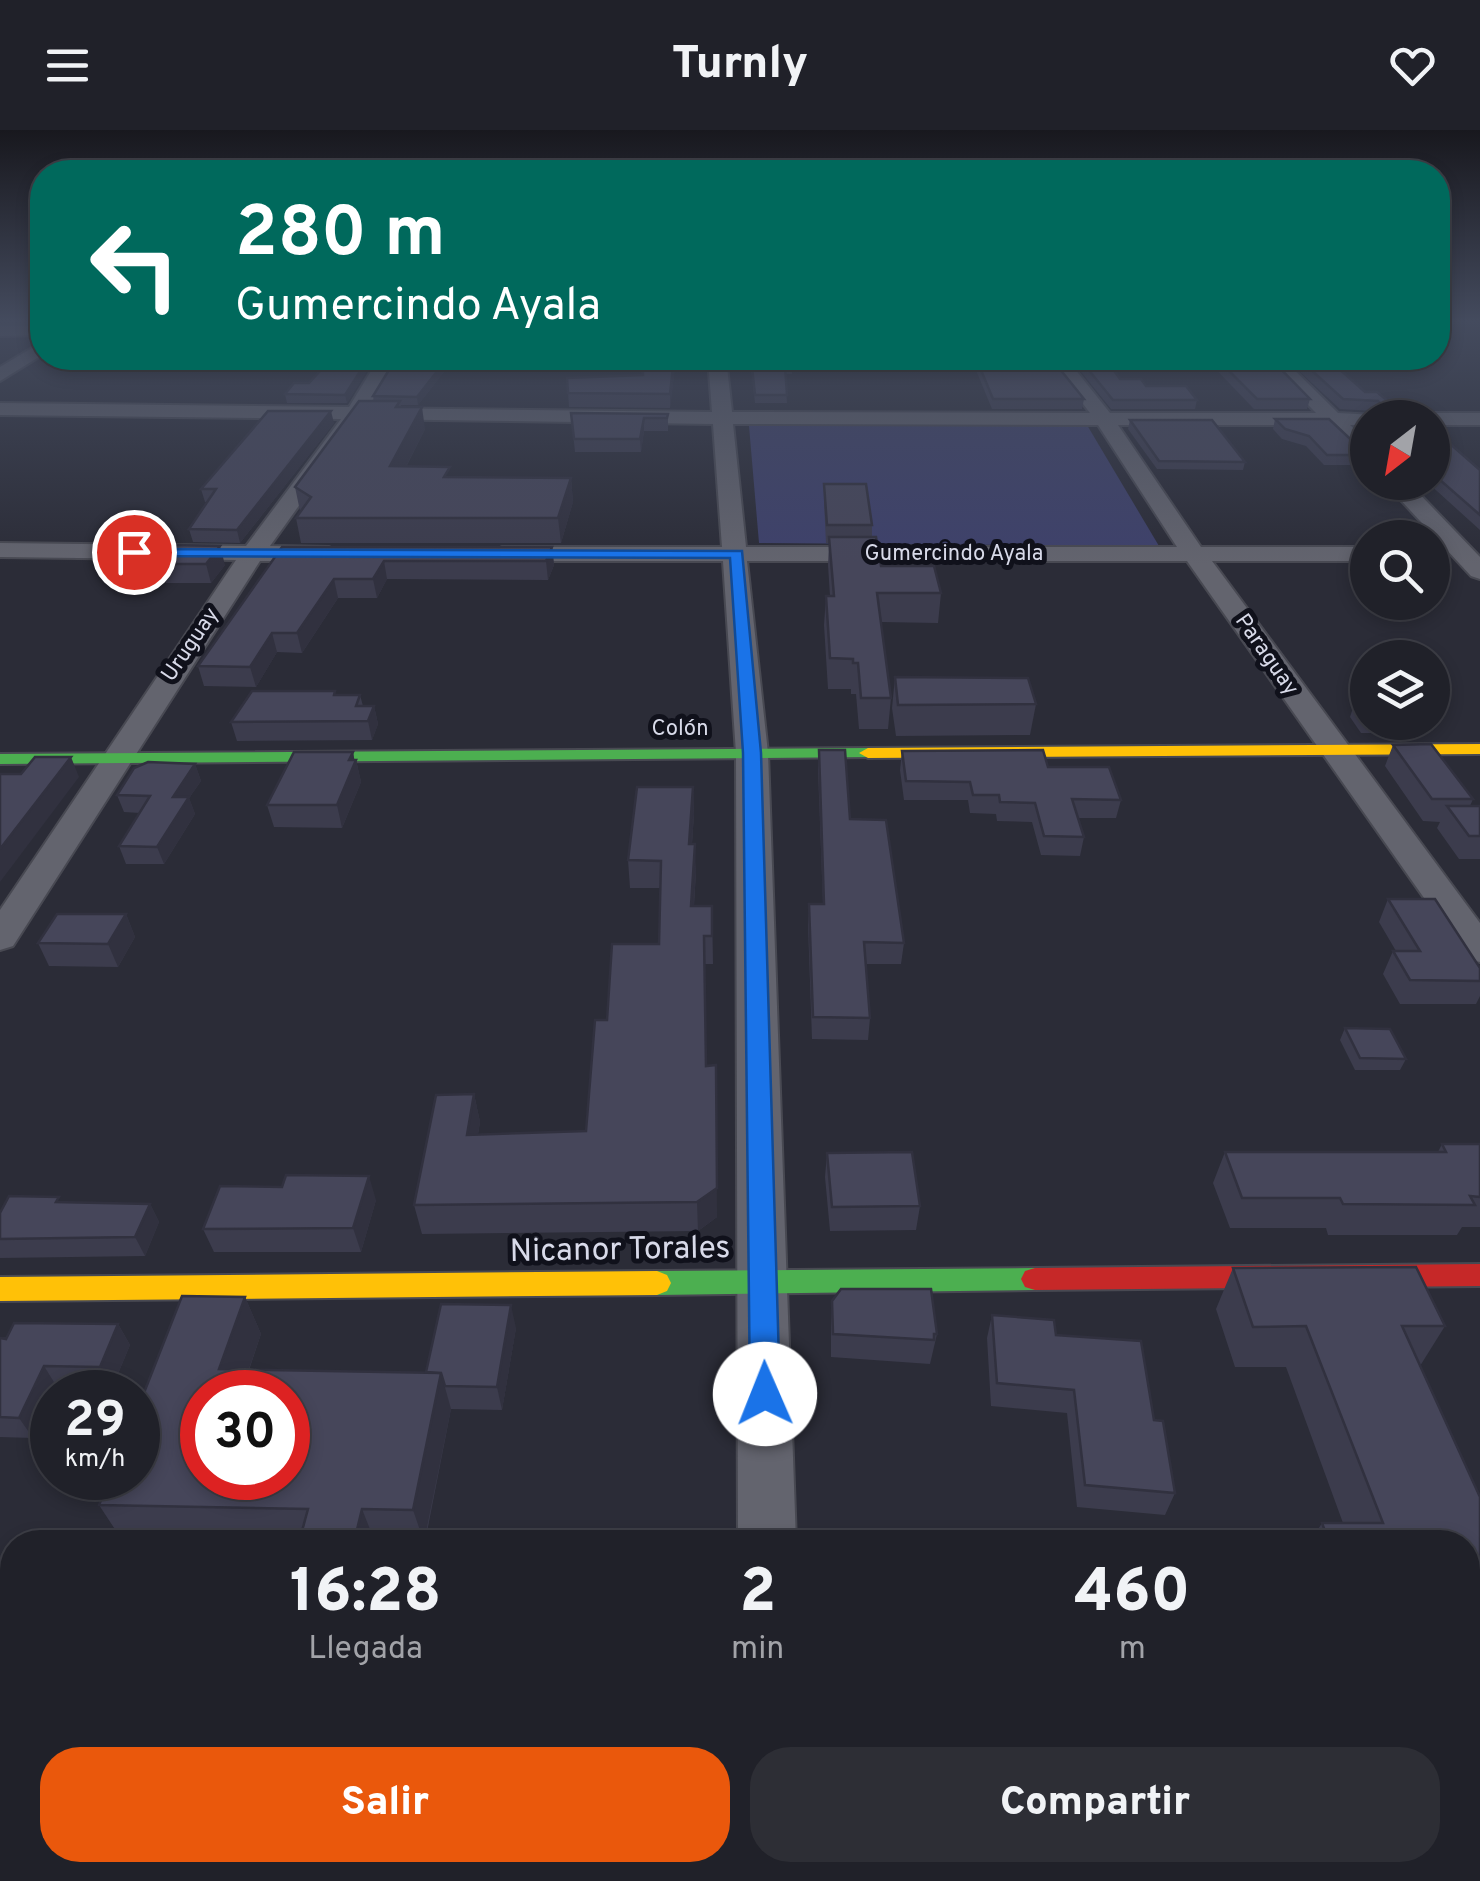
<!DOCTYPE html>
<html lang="es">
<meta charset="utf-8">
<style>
body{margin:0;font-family:Overpass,sans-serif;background:#2d2e35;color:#f1f3f6;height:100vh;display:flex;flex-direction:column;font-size:38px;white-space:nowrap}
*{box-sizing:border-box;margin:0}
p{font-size:32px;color:#a2a3a8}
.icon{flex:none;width:55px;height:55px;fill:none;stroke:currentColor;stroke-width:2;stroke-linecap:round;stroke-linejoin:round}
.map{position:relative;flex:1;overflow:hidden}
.panel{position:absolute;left:0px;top:1400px;width:1480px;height:352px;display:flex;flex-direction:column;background:#202129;border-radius:40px 40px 0 0;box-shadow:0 5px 15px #0003,0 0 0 2px #3d3e46}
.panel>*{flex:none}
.top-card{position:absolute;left:30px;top:30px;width:1420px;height:210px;border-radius:40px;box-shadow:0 5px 15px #0003,0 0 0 2px #3d3e46;background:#00695c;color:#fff;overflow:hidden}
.needle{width:65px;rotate:211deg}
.fabs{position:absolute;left:1350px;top:270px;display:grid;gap:20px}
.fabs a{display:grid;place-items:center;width:100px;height:100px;border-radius:50%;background:#202129;box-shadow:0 5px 15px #0003,0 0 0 2px #3d3e46;font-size:50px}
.speed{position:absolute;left:30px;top:1240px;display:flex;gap:20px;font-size:50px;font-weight:700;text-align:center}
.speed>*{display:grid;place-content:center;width:130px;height:130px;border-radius:50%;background:#202129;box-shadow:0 5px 15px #0003,0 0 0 2px #3d3e46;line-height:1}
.speed small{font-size:25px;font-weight:400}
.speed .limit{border:15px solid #d22;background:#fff;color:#111}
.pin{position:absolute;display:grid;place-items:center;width:85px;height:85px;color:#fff;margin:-42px;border:5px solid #fff;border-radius:50%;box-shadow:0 2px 10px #0007}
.me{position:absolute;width:110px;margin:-55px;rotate:359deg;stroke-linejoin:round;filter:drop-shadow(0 0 8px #0008)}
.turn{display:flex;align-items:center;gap:35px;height:210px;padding:0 40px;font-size:45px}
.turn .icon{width:130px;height:130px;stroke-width:2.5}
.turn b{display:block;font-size:70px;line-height:85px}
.eta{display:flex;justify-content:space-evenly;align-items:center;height:170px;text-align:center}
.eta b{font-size:60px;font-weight:800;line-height:70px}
.button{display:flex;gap:20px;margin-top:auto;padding:20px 40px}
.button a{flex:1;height:115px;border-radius:40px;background:#ea580c;color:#fff;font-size:40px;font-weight:800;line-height:115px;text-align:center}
.button a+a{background:#2d2e35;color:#f1f3f6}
header{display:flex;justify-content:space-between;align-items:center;height:130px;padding:0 40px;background:#202129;font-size:45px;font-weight:800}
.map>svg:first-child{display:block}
.green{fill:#3e416b}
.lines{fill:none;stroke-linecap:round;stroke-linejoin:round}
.street-casing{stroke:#484952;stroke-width:4}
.fast-casing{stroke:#484952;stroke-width:4}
.slow-casing{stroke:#484952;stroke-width:4}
.jam-casing{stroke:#484952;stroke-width:4}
.street{fill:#63646e;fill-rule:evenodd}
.fast{fill:#4caf50;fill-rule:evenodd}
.slow{fill:#ffc107;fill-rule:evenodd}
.jam{fill:#c62828;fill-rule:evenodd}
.wall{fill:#3c3c4d}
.shaded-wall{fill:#31313f}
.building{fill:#46465a;stroke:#31313f;stroke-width:2.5;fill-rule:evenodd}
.route{fill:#1a73e8;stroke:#114b97;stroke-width:2.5}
.labels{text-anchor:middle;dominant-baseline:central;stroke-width:10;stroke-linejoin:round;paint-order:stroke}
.far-street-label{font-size:22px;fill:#d8dae9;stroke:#10111b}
.near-street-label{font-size:32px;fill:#d8dae9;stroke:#10111b}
</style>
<header><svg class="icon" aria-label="menu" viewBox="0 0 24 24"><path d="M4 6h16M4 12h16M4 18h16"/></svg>Turnly<svg class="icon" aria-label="heart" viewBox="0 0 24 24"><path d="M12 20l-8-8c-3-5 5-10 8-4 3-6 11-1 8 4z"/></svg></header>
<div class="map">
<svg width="1480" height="1751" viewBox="0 0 1480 1751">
<rect width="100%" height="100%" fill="#2b2c37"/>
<polygon class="green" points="1087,295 1159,416 759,413 749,296"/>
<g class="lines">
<defs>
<g id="street">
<polygon points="42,195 42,205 0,206 0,196"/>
<polygon points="42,212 42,225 0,251 0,237"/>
<path d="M379,228H397L368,278L712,282L708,228H726L732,282L1090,283L1048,228H1066L1110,283H1316L1263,228H1282L1338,283L1375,285L1377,288H1368V295H1350L1368,312V330L1361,328L1328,295H1118L1201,417H1368V431H1212L1480,793V832L1467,829L1187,431H747L768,623L796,1412H738L736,623L723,431H502L490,424L502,417H722L713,294L361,289L270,416L329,417L341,424L329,431H260L13,816L0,820V780L236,430L0,427V413L246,416L341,289L0,285V273L349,277ZM733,294L1098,295L1177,417H746Z"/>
<polygon points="1432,283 1480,283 1480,295 1432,295 1432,288 1423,288"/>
<polygon points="1384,352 1408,352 1480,427 1480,449 1471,446"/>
<rect x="737" y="1740" width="70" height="11"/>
</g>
<g id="fast">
<polygon points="868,618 874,619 874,627 0,634 0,624"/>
<polygon points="1035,1138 1045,1141 1049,1149 1045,1157 1035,1160 657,1165 647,1161 643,1153 647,1145 657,1141"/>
</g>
<g id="slow">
<polygon points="1480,614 1480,624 868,628 859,623 868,618"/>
<polygon points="657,1141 667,1145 671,1153 667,1161 657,1165 0,1171 0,1147"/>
</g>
<polygon id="jam" points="1480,1134 1480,1156 1035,1160 1025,1157 1021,1149 1025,1141 1035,1138"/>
</defs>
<use href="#street" class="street-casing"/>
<use href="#fast" class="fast-casing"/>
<use href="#slow" class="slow-casing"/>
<use href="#jam" class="jam-casing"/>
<use href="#street" class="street"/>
<use href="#fast" class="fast"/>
<use href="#slow" class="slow"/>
<use href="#jam" class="jam"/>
</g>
<g class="wall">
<polygon points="676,228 670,278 569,277 567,248 643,245"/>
<polygon points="750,228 791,228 792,244 785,244 787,273 755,273"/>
<polygon points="971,228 1051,228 1084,269 1082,279 992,279"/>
<polygon points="1070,228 1105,228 1120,249 1197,270 1195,279 1111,279"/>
<polygon points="1205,228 1270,228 1310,269 1307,279 1254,279"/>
<polygon points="1285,228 1327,228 1365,262 1408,288 1377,283 1375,281 1340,279"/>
<polygon points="369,237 347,273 287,273 285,264"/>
<polygon points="447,238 418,275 401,275 401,277 425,299 406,337 451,347 571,348 573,372 561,413 301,413 296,388 300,381 295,357 374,271 373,266"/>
<polygon points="571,283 668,284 668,301 644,301 641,322 575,322"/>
<polygon points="1368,288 1368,307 1359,299 1363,289"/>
<polygon points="1275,289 1368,321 1368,335 1324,335 1306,316 1282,309 1273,299"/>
<polygon points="1130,290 1245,332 1243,340 1157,339 1128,299"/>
<polygon points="334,293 240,413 193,412 189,399 207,372 205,372 201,359"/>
<polygon points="1432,309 1480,340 1480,400 1427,352 1432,352"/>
<polygon points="824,354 872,395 872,407 881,436 941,463 938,493 881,492 891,568 888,599 859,599 856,564 851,564 851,559 828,559 824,495 826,466 830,466 828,435 829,413 826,413 824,372"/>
<polygon points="282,417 552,417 554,435 548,450 387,449 377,468 338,468 302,523 277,522 256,557 204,556 198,536"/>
<polygon points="161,434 225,435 211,453 166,453"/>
<polygon points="895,547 1036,574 1030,605 896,606 892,578"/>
<polygon points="336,565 360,565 363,576 374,576 378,594 372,610 237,611 231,592"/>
<polygon points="1357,566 1368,566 1368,592 1402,592 1398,603 1361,603 1350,587"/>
<polygon points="1393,615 1473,669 1470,676 1480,676 1480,729 1459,729 1437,698 1440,692 1423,691 1385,636"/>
<polygon points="819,620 904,813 901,834 866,834 870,888 868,910 812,909 808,795 809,774 823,774 818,640"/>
<polygon points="902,621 1048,637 1121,670 1116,688 1078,688 1084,707 1080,726 1041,725 1032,692 997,691 996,684 970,683 968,670 904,670 900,640"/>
<polygon points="353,622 354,630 356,630 361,652 342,698 274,697 267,675"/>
<polygon points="195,634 201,651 189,668 195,684 164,734 126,734 119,716 140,683 124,682 117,665"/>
<polygon points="693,657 694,684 692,714 696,742 694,776 712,776 713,834 704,834 706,936 717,1087 698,1101 422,1104 414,1075 474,964 480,992 478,1004 586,1001 607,890 659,814 660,758 630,758 628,730"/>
<polygon points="1388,769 1480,838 1480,866 1476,874 1400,874 1383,844 1393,821 1396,821 1379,792"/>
<polygon points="126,784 135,807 118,837 49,836 38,813"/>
<polygon points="1345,898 1406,929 1400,940 1355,940 1340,910"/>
<polygon points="1442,1014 1480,1014 1480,1097 1462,1097 1457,1105 1328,1105 1326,1098 1230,1098 1213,1053 1225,1022 1438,1022"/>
<polygon points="827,1023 920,1076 916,1100 830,1101 825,1047"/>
<polygon points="376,1070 361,1122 214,1122 203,1099"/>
<polygon points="62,1072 150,1074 159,1092 145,1126 0,1128 0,1083"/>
<polygon points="1233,1138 1445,1196 1420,1236 1480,1367 1480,1546 1468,1546 1468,1412 1310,1412 1322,1393 1343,1393 1286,1237 1235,1237 1216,1179"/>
<polygon points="245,1167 261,1204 249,1240 426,1242 516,1198 502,1280 451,1279 425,1412 282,1412 122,1410 99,1375"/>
<polygon points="832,1171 937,1204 930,1234 831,1227 831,1195"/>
<polygon points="992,1185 1056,1205 1154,1290 1175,1363 1165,1385 1077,1377 1067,1283 991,1276 987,1208"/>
<polygon points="118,1194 130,1215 112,1258 57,1257 52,1262 52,1267 33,1308 0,1307 0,1208"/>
<polygon points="1468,1591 1480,1591 1480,1743 1420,1743 1419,1740 1468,1740"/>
</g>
<g class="shaded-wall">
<polygon points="674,228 676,228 670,278 670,264"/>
<polygon points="368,229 369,237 347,273 345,265"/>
<polygon points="446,230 447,238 418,275 417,267"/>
<polygon points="422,277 425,299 394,360 390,336"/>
<polygon points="331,281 334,293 240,413 237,400"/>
<polygon points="644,288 644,301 641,322 640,309"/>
<polygon points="571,348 573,372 561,413 558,388"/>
<polygon points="220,416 225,435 211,453 206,434"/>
<polygon points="552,417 554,435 548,450 546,431"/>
<polygon points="384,431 387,449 377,468 373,449"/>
<polygon points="334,449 338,468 302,523 297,503"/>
<polygon points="272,503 277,522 256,557 250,537"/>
<polygon points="374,576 378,594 372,610 368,591"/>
<polygon points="353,622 355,633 356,630 361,652 342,698 337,675"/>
<polygon points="71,627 79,647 0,752 0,719"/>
<polygon points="195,634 201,651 189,668 195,684 164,734 157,717 173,667"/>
<polygon points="693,657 694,684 690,742 689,714"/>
<polygon points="695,714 696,742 692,804 691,776"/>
<polygon points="126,784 135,807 118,837 108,814"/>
<polygon points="716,935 717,1087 698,1101 697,1072"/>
<polygon points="474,964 480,992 473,1033 467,1005"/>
<polygon points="369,1046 376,1070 361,1122 353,1098"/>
<polygon points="150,1074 159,1092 145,1126 135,1107"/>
<polygon points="245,1167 261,1204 241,1262 219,1239"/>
<polygon points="511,1175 516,1198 502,1280 497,1257"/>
<polygon points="118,1194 130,1215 112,1258 100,1237"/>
<polygon points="44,1236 57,1257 54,1262 52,1262 52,1267 33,1308 19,1288"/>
<polygon points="441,1243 451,1279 424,1412 413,1380"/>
<polygon points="362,1379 375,1412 354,1412"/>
</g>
<g class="building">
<polygon points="642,228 674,228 670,264 568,263 567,248 643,245"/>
<polygon points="751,228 791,228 792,236 785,236 787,265 755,265"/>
<polygon points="976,228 1051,228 1084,269 993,269"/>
<polygon points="1079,228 1105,228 1120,249 1141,249 1146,256 1186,256 1197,270 1113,270"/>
<polygon points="1216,228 1270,228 1310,269 1257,269"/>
<polygon points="1298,228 1327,228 1365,262 1377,262 1408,288 1374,288 1383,276 1378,271 1343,269"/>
<polygon points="331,229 368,229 345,265 285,264 294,253 309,253"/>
<polygon points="395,230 446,230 417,267 373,266"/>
<polygon points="359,271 400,271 396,277 422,277 390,336 450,337 444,347 571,348 558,388 296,388 311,367 295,357"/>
<polygon points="268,281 331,281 237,400 189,399 216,359 201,359"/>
<polygon points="571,283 668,284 667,288 644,288 640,309 574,309"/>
<polygon points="1275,289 1329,289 1362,320 1368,321 1368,325 1327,325 1309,306 1285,299"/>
<polygon points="1130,290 1212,290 1245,332 1159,331"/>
<polygon points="1432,309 1437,312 1448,312 1480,340 1480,385 1432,343"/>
<polygon points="824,354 866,354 872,395 827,395"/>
<polygon points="829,407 876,407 881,436 934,436 941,463 877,463 891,568 861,568 858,533 853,533 853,529 830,528 826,466 834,466"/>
<polygon points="173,415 220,416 206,434 161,434"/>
<polygon points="282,417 552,417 546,431 384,431 373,449 334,449 297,503 272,503 250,537 198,536"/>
<polygon points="895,547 1028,548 1036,574 898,575"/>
<polygon points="252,561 335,561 334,565 360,565 356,576 374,576 368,591 231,592"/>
<polygon points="1357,566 1368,566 1368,580"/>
<polygon points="1431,614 1473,669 1432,669 1393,615"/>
<polygon points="819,620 845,620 850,689 886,690 904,813 864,812 870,888 813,887 809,774 824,774"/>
<polygon points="1043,620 1048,637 1109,637 1121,670 1072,669 1084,707 1044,706 1035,673 1000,672 999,665 973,665 970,652 906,651 902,621"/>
<polygon points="294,622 353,622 349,630 356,630 337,675 267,675"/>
<polygon points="35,627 71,627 0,719 0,644 21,644"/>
<polygon points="148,632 195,634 173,667 189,667 157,717 119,716 150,666 117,665 134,638"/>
<polygon points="637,657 693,657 689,714 695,714 691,776 712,776 712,806 704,806 706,936 716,935 717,1058 697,1072 414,1075 436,965 474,964 467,1005 586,1001 595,890 607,890 612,814 659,814 661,731 628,730"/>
<polygon points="1447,676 1480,676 1480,706 1469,706"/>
<polygon points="1388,769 1435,769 1480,838 1480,851 1410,850 1393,821 1420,821"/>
<polygon points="57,784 126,784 108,814 38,813"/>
<polygon points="1345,898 1390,899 1406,929 1360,928"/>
<polygon points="1442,1014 1480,1014 1480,1067 1470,1066 1475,1075 1343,1074 1340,1068 1242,1068 1225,1022 1446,1022"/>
<polygon points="912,1022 920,1076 832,1077 827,1023"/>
<polygon points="286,1045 369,1046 353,1098 203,1099 220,1056 282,1057"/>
<polygon points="9,1066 59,1067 56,1072 150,1074 135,1107 0,1109 0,1083"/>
<polygon points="1416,1137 1445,1196 1402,1196 1480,1367 1480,1511 1468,1512 1468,1412 1329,1412 1322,1393 1383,1393 1306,1196 1253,1197 1233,1138"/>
<polygon points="841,1159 931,1159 937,1204 934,1204 934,1210 833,1204 832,1171"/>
<path d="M182,1166L245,1167L219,1239L441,1243L413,1380L362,1379L354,1412H299L308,1379L99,1375L110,1348H138V1278ZM202,1262H288V1348H202Z"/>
<polygon points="441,1174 511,1175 497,1257 445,1256 441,1243 426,1242"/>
<polygon points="992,1185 1054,1190 1056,1205 1141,1211 1154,1290 1163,1291 1175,1363 1085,1355 1074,1260 997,1253"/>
<polygon points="14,1193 118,1194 100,1237 44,1236 19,1288 0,1287 0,1208 6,1209"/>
<polygon points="885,1406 963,1407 964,1412 886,1412"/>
<rect x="1468" y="1591" width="12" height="127"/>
</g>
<linearGradient id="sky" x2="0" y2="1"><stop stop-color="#18181e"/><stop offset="0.44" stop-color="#444b5e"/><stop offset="1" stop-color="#444b5e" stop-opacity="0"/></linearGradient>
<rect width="1480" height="434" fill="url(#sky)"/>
<polygon class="route" points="130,419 742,421 761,623 780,1264 776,1273 765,1277 754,1273 750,1264 743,623 730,428 134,426 130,425"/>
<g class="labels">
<g class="far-street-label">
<text x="954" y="424">Gumercindo Ayala</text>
<text transform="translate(191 515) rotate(-56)">Uruguay</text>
<text transform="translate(1266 525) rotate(55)">Paraguay</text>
<text x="680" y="599">Colón</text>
</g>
<g class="near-street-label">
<text transform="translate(620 1121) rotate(-1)">Nicanor Torales</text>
</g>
</g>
</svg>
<div class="fabs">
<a><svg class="needle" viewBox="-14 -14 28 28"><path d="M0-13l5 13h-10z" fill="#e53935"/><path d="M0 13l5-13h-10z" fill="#a2a3a8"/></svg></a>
<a><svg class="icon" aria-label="search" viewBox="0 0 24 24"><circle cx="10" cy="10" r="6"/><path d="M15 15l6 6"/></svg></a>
<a><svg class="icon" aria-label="layers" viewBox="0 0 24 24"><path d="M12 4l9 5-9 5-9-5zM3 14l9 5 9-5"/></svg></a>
</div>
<div class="speed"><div>29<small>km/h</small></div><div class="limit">30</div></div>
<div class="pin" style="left:134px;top:422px;background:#d93025"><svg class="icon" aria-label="arrive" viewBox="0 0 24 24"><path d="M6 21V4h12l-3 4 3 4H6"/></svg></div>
<svg class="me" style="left:765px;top:1264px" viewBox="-20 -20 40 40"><circle r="19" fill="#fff"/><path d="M0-13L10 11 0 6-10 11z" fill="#1a73e8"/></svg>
<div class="top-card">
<div class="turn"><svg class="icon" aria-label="left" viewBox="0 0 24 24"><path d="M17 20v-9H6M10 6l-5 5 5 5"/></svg><div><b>280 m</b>Gumercindo Ayala</div></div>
</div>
<section class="panel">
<div class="eta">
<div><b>16:28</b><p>Llegada</p></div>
<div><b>2</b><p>min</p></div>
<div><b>460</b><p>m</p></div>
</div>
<div class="button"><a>Salir</a><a>Compartir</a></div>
</section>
</div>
